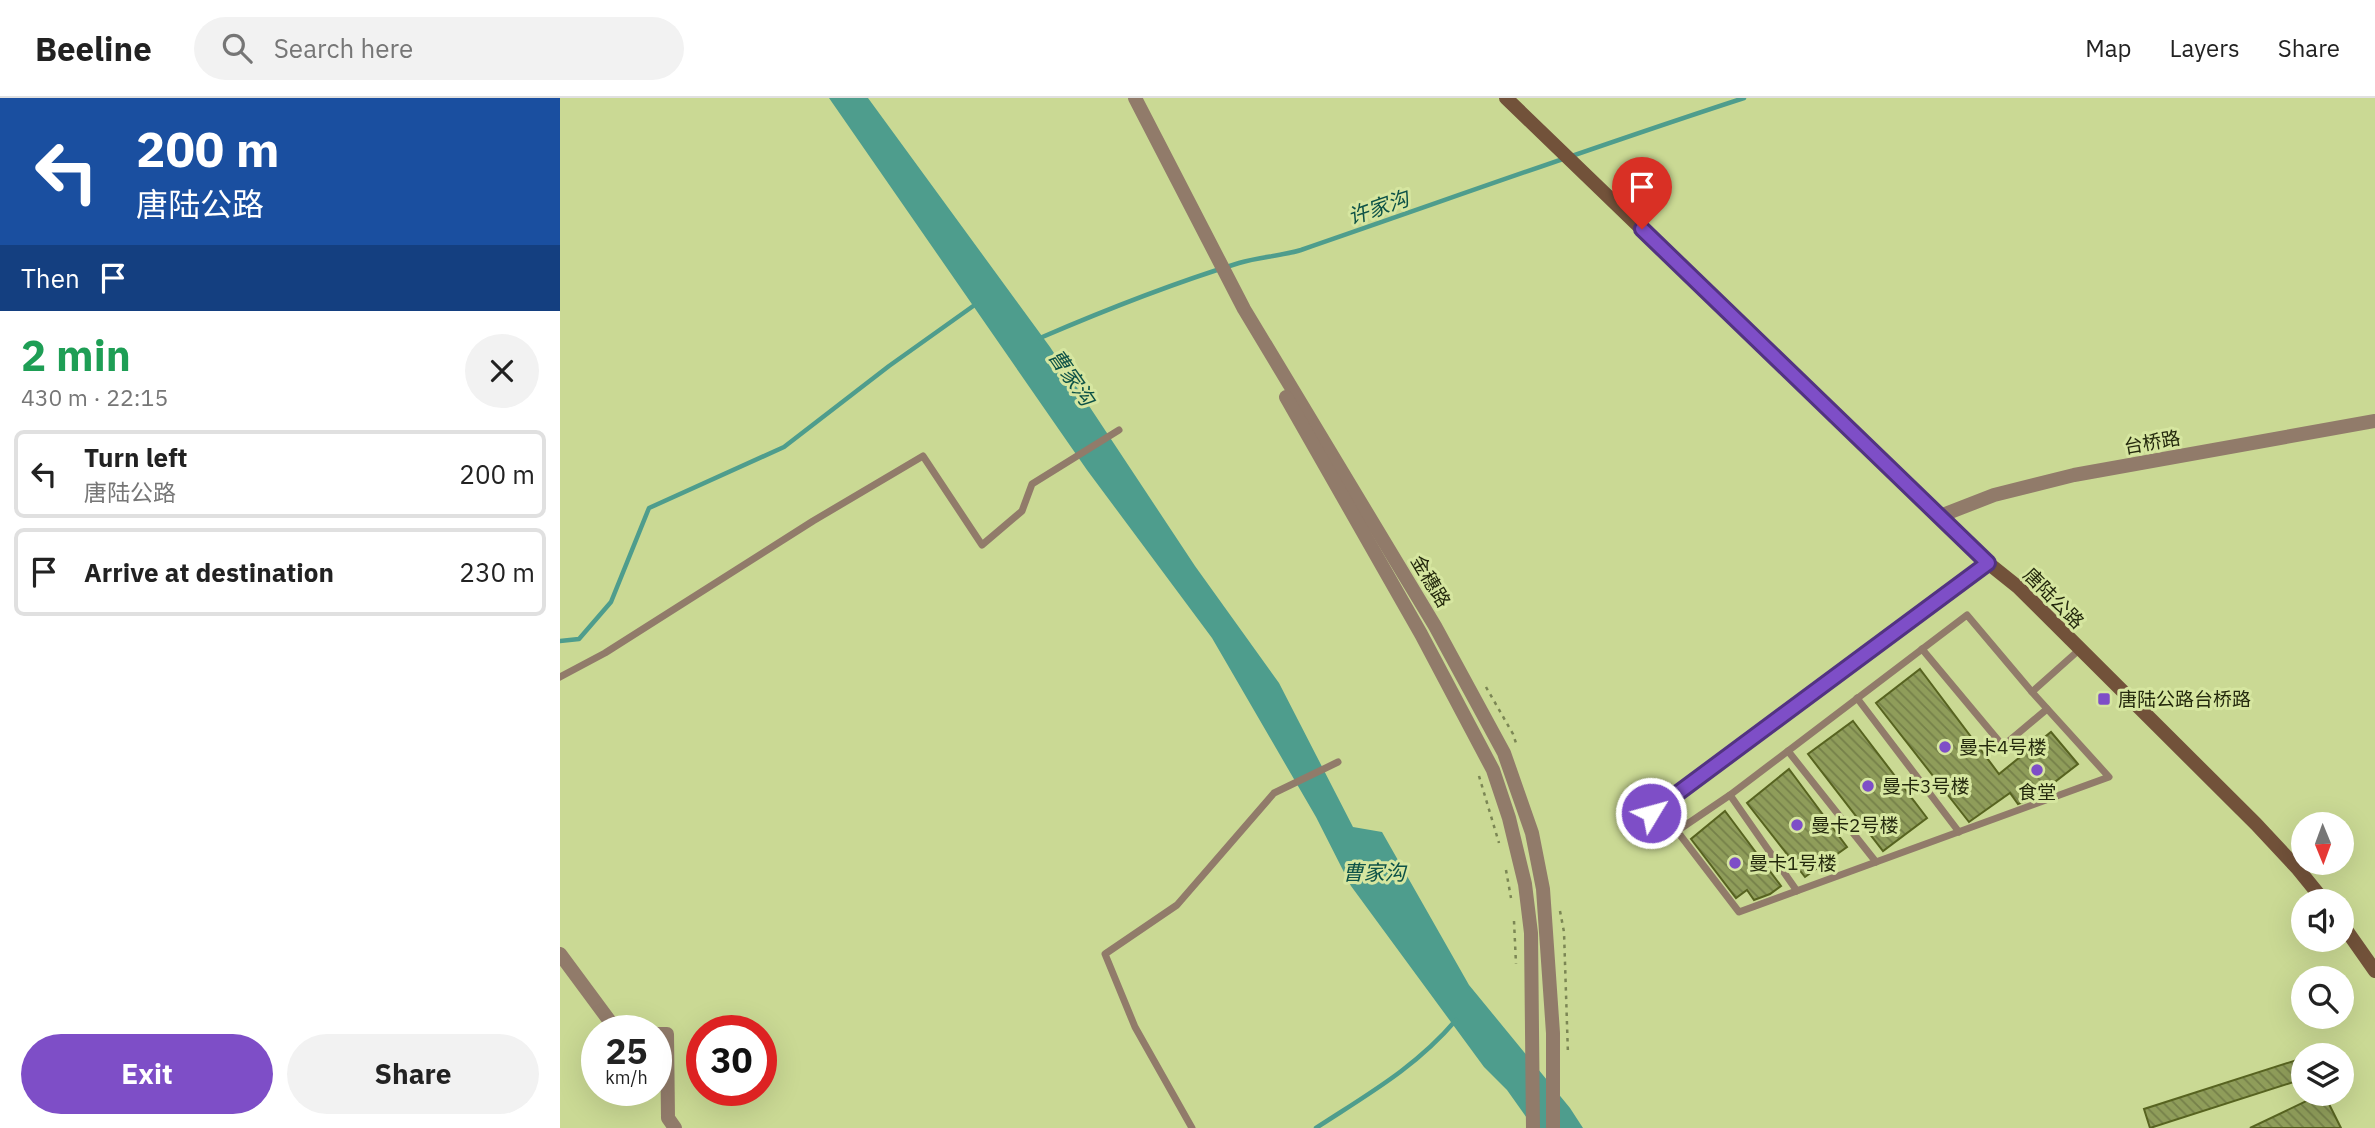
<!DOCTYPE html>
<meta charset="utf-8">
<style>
body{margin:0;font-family:"IBM Plex Sans","Noto Sans SC",sans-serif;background:#f2f2f2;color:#222;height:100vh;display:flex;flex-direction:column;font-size:26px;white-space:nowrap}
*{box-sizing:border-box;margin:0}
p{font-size:23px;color:#767676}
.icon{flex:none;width:38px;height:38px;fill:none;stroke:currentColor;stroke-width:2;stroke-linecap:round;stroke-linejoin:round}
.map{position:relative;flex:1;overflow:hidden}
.sheet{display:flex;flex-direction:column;background:#fff;width:560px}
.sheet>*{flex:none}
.banner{background:#1a4fa0;color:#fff;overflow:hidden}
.needle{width:46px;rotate:179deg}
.fabs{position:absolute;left:1731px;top:714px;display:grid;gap:14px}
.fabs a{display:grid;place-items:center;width:63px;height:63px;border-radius:50%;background:#fff;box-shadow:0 7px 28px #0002;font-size:35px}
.speed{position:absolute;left:21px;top:917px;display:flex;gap:14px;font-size:35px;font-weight:700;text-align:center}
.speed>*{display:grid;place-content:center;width:91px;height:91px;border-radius:50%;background:#fff;box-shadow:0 7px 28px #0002;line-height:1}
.speed small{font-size:18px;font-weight:400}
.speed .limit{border:10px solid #d22;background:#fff;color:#111}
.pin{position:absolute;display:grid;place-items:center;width:60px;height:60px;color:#fff;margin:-72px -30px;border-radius:50% 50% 50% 0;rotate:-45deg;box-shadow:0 0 7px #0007}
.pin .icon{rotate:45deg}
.me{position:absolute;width:77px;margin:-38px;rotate:53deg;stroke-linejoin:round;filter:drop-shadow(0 0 5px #0008)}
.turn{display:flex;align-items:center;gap:24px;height:147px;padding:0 21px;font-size:32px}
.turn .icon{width:91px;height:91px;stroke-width:2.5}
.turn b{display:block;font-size:49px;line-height:60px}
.then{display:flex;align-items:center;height:66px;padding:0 21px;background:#0003;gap:14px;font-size:26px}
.round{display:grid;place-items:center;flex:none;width:74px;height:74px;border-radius:37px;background:#f2f2f2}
.head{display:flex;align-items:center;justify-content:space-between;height:119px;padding:0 21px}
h1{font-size:42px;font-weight:800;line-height:52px;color:#1e9e55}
.button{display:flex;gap:14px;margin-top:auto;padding:14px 21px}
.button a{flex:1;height:80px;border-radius:42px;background:#7e4ec7;color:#fff;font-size:28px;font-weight:800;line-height:80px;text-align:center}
.button a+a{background:#f2f2f2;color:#222}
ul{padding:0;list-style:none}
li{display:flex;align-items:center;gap:21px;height:88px;margin:0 14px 10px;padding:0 7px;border:4px solid #e0e0e0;border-radius:10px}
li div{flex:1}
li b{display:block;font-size:26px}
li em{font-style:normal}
header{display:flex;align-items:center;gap:42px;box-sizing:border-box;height:98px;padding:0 35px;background:#fff;border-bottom:2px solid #e0e0e0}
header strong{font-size:33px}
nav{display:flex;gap:38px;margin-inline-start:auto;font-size:24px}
.search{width:490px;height:63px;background:#f2f2f2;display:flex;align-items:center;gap:18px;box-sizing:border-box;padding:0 24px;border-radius:38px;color:#767676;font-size:26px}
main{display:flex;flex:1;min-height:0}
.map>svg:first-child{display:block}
.water{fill:#4e9d8d}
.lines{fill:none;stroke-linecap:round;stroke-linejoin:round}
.stream{stroke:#4e9d8d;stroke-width:4.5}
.building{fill:url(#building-back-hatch);stroke:#576320;stroke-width:2}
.path{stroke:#7b8654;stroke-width:2.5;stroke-dasharray:3.5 5;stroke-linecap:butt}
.service{stroke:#917b6a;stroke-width:7}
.minor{stroke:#917b6a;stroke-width:14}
.tertiary{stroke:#917b6a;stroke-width:14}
.secondary{stroke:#72523a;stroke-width:14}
.route-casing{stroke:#523381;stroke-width:18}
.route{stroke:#7e4ec7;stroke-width:12}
.poi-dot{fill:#7e4ec7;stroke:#d6e6a0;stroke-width:2.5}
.labels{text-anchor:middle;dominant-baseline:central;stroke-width:6;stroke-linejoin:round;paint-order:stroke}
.street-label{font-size:19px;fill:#24290d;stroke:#d6e6a0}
.poi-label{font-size:19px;fill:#24290d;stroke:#d6e6a0;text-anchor:start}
.water-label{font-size:21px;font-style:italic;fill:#0d5247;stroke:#d6e6a0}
</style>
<header>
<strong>Beeline</strong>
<div class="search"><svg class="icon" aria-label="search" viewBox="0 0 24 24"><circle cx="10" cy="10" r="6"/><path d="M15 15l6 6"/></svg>Search here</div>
<nav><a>Map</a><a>Layers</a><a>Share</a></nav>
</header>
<main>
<section class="sheet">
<div class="banner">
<div class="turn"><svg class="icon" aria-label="left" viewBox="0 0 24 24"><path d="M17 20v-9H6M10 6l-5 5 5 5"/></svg><div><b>200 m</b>唐陆公路</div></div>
<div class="then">Then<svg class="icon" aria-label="arrive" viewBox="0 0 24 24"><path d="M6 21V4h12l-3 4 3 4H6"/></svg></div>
</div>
<div class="head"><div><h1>2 min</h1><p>430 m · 22:15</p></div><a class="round"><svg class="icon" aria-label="close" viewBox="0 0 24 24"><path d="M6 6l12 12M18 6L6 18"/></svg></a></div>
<ul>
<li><svg class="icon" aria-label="left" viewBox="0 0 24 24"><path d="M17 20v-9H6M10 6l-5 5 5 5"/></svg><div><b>Turn left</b><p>唐陆公路</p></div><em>200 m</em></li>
<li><svg class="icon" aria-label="arrive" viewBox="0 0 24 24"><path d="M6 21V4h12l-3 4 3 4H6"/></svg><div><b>Arrive at destination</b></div><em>230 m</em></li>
</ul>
<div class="button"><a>Exit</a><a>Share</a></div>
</section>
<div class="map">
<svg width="1815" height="1030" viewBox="0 0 1815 1030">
<defs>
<pattern id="building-back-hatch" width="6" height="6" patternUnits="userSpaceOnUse" patternTransform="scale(1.75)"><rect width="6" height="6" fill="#8f9d5a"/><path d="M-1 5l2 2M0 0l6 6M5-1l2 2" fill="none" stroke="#758049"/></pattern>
</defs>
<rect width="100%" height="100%" fill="#cad994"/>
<polygon class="water" points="269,0 308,0 490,249 635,468 719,585 793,729 822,734 909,887 1010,1010 1023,1030 974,1030 947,992 924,969 791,788 756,719 652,540 527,372"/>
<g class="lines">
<g class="stream">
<path d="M480,240C545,212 611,186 679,165C699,159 721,158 741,152C889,101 1036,48 1184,0"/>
<polyline points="0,543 19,541 51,504 89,410 224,349 329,268 416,206"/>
<path d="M756,1030C808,996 855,970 896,922"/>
</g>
</g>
<g class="building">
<polygon points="1360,571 1439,676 1491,634 1518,666 1474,700 1458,706 1450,695 1409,724 1316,605"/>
<polygon points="1293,623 1367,720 1323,753 1248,656"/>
<polygon points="1229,671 1287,749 1245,779 1187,705"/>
<polygon points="1165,713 1221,788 1210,796 1194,802 1187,792 1176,800 1131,741"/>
<polygon points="1743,960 1743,981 1590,1030 1584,1011"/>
<polygon points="1761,996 1764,996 1781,1030 1690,1030"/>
</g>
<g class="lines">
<g class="path">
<polyline points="926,589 953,636 957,648"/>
<polyline points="919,678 939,745"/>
<polyline points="946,772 951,800"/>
<polyline points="1000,813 1004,834 1008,957"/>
<polyline points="954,823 956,866"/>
</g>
<g class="service">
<polygon points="1407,517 1472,594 1549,679 1179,814 1117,733 1170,697"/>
<polyline points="1362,551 1443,648 1487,611"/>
<polyline points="0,579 45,555 253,423 363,358 422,447 462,413 472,386 559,332"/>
<polyline points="1472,594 1519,552"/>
<polyline points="1297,600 1399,734"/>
<polyline points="1228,653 1316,764"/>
<polyline points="1170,697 1237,793"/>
<polyline points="632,1030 575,929 545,856 617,807 714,695 778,664"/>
</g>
<g class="minor">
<polyline points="1380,418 1434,397 1514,377 1815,323"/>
<polyline points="1091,715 1428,465"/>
<polyline points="0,856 57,933"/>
<polyline points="96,936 107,936 108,1020 115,1030"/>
</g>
<g class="tertiary">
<polyline points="575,0 684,211 875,528 944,655 972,735 983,791 993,935 993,1030"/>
<polyline points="726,299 861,536 933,672 949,720 965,786 971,835 973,1030"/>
</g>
<g class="secondary">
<polyline points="946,0 1428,465 1458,489 1696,726 1738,771 1764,803"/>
<polyline points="1782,826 1815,873"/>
</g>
</g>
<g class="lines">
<defs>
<polyline id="route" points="1082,131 1428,465 1091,715"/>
</defs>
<use href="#route" class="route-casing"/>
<use href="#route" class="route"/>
</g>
<g class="poi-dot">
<rect x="1537" y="594" width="14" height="14" rx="3.5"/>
<circle cx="1385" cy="649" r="7"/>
<circle cx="1477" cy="672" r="7"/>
<circle cx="1308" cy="688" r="7"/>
<circle cx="1237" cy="727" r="7"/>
<circle cx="1175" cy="765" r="7"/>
</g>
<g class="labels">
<g class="street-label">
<text transform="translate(1592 344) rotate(-10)">台桥路</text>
<text transform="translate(871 483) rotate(59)">金穗路</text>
<text transform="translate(1494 500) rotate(45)">唐陆公路</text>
</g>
<g class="poi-label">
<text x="1558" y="601">唐陆公路台桥路</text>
<text x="1399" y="649">曼卡4号楼</text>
<text x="1322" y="688">曼卡3号楼</text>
<text x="1477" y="694" text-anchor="middle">食堂</text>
<text x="1251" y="727">曼卡2号楼</text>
<text x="1189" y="765">曼卡1号楼</text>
</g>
<g class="water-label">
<text transform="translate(818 109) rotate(-19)">许家沟</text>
<text transform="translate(512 279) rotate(55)">曹家沟</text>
<text x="814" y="774">曹家沟</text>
</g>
</g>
</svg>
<div class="fabs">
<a><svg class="needle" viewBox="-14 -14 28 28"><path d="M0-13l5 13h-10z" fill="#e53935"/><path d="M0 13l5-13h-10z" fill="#767676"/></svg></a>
<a><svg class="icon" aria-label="sound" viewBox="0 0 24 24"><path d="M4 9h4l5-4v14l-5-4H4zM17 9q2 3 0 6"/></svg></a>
<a><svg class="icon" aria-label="search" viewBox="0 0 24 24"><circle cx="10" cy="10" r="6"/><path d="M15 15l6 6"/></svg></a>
<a><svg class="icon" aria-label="layers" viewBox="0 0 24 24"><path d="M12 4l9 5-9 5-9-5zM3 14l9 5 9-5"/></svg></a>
</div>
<div class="speed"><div>25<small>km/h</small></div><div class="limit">30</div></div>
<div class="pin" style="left:1082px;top:131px;background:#d93025"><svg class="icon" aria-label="arrive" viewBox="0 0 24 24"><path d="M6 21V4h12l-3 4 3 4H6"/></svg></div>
<svg class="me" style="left:1091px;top:715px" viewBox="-20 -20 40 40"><circle r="17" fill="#7e4ec7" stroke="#fff" stroke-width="3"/><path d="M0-11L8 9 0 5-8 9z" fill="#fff"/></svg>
</div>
</main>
